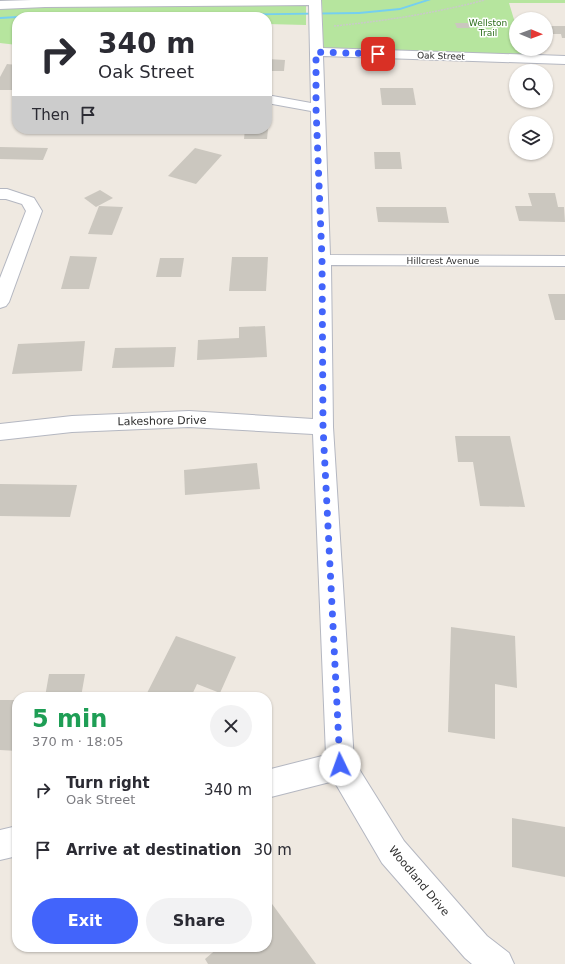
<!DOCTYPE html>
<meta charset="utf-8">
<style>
body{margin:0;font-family:"DejaVu Sans",sans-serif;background:#f2f2f3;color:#2b2b33;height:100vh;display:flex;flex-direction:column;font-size:15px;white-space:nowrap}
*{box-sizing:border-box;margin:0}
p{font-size:13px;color:#7c7c81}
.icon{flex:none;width:22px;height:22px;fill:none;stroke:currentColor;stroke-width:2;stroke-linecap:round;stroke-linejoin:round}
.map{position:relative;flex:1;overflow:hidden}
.drawer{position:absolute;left:12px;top:692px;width:260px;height:260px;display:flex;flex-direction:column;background:#fff;border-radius:16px;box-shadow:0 1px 3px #0004}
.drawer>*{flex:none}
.hud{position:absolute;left:12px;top:12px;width:260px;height:122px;border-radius:16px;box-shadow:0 1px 3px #0004;background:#fff;color:#2b2b33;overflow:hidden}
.needle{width:26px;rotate:91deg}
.buttons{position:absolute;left:509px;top:12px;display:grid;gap:8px}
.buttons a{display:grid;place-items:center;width:44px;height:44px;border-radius:50%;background:#fff;box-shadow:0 1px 3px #0004;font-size:20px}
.pin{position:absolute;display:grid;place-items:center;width:34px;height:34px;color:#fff;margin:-17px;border-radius:8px;box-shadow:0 2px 6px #0006}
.me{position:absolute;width:44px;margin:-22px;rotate:357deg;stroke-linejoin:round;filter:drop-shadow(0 0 3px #0008)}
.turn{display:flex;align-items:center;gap:14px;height:84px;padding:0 20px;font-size:18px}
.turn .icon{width:52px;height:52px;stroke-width:2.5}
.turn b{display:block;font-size:28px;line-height:34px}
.then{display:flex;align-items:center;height:38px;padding:0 20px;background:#0003;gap:8px;font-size:15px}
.round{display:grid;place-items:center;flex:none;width:42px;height:42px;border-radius:21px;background:#f2f2f3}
.overview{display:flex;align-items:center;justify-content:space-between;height:68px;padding:0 20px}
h1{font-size:24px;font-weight:700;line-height:30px;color:#1e9e55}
.cta{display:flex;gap:8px;margin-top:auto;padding:8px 20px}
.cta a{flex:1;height:46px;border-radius:24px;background:#4264fb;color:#fff;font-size:16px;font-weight:700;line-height:46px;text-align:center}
.cta a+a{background:#f2f2f3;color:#2b2b33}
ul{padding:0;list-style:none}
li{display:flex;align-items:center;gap:12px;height:60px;padding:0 20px}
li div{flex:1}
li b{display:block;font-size:15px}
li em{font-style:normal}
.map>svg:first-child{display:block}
.green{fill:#b6e59e}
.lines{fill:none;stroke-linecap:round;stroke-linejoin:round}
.stream{fill:#75cff0;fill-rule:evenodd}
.building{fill:#cbc7bf}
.minor-casing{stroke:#b4b7c1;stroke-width:2}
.path{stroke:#c9c9c9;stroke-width:1.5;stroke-dasharray:2 1;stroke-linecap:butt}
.minor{fill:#fff;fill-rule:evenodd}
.route{stroke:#4264fb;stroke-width:7;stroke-dasharray:0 12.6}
.labels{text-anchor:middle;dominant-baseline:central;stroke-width:3;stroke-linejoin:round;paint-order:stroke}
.far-park-label{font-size:9px;fill:#2c6e1b;stroke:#fff}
.far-street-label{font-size:9px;fill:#2e2e2e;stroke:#fff}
.street-label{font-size:11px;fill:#2e2e2e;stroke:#fff}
</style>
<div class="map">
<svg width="565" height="964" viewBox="0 0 565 964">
<rect width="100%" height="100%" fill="#efe9e1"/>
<g class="green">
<polygon points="322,0 565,0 565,3 509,3 516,26 516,49 523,49 525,56 323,51"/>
<polygon points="306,4 306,25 267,24 267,17 17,17 17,45 0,43 0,7"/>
</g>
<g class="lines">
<g class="stream">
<polygon points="425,0 431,0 400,10 359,14 95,17 97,16 359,12 400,8"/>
<polygon points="18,16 19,17 17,17 17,18 0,19 0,17"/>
</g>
</g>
<g class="building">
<polygon points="455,23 468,23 470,28 457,28"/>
<polygon points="548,26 565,26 565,38 562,38 561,34 551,34"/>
<polygon points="267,59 285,60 284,71 267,71"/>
<polygon points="7,64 17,65 17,90 0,90 0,77"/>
<polygon points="380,88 413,88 416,105 382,105"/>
<polygon points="245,129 268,129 267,139 244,139"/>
<polygon points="0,147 48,148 43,160 0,159"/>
<polygon points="195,148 222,155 196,184 168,176"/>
<polygon points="374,152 400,152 402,169 375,169"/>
<polygon points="100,190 113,198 96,207 84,198"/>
<polygon points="528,193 555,193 558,207 564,207 565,222 519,221 515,206 532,206"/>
<polygon points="99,206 123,207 112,235 88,234"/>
<polygon points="376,207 446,207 449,223 378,222"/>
<polygon points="70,256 97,257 89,289 61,289"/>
<polygon points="232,257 268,257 266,291 229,291"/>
<polygon points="160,258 184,258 181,277 156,277"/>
<polygon points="548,294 565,294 565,320 555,320"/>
<polygon points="265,326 267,357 197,360 198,340 239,338 239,327"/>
<polygon points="85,341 82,371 12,374 18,344"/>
<polygon points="176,347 174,367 112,368 115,348"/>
<polygon points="455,436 510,436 525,507 480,506 473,462 458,462"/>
<polygon points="257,463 260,489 185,495 184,470"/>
<polygon points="0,484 77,485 70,517 0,516"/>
<polygon points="451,627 515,636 517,688 495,684 495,739 448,732"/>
<polygon points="176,636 236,657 220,693 197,684 191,697 145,697"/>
<polygon points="49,674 85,674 81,697 45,697"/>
<polygon points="0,700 17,700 17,751 0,750"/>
<polygon points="512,818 565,827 565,877 512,867"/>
<polygon points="267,897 316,964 208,964 205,959 219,947 267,947"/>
</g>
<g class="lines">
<defs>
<g id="minor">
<polygon points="32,0 321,0 323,48 565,56 565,64 323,56 330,255 565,256 565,266 331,265 333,427 354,761 404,841 487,936 509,953 514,964 472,964 465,958 382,863 334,781 267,798 267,770 326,755 313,434 189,427 72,432 0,440 0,424 72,416 189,411 313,419 313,260 311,111 267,103 267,95 311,103 309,5 45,7 0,9 0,1"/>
<polygon points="0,189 7,189 34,198 42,211 9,302 6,306 0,308 0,278 26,211 22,204 6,199 0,199"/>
<polygon points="17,826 17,856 0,860 0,830"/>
</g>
</defs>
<use href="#minor" class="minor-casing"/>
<path class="path" d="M334,26C385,21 435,13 485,0"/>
<use href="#minor" class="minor"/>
</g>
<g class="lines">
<polyline class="route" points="340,765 323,427 322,260 316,108 316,52 378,54"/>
</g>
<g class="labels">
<g class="far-park-label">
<text x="488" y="23">Wellston<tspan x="488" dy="10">Trail</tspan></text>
</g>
<g class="far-street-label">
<text transform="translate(441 56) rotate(2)">Oak Street</text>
<text x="443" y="261">Hillcrest Avenue</text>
</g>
<g class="street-label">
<text transform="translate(162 421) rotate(-1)">Lakeshore Drive</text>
<text transform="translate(419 881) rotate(50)">Woodland Drive</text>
</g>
</g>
</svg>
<div class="buttons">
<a><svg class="needle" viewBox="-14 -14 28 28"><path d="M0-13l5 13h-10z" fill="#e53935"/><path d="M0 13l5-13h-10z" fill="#7c7c81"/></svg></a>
<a><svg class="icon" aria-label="search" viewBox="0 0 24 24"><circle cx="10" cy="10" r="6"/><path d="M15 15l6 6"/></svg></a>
<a><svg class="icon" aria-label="layers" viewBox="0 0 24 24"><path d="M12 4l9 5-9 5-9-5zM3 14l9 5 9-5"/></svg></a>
</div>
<div class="pin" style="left:378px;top:54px;background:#d93025"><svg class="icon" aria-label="arrive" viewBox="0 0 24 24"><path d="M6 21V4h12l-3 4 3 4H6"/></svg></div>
<svg class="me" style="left:340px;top:765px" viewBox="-20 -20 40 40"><circle r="19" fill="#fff"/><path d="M0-13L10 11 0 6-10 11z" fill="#4264fb"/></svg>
<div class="hud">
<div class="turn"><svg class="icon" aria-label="right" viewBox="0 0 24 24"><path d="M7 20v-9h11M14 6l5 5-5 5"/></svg><div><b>340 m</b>Oak Street</div></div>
<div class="then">Then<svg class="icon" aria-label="arrive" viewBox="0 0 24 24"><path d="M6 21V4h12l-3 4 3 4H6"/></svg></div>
</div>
<section class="drawer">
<div class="overview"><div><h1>5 min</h1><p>370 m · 18:05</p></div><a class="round"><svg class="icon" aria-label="close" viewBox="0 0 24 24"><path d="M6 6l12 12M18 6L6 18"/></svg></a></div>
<ul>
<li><svg class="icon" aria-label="right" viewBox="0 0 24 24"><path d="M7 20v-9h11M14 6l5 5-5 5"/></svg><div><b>Turn right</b><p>Oak Street</p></div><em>340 m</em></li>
<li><svg class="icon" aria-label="arrive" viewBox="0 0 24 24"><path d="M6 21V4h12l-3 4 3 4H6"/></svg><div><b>Arrive at destination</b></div><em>30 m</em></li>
</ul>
<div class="cta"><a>Exit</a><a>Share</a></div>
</section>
</div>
